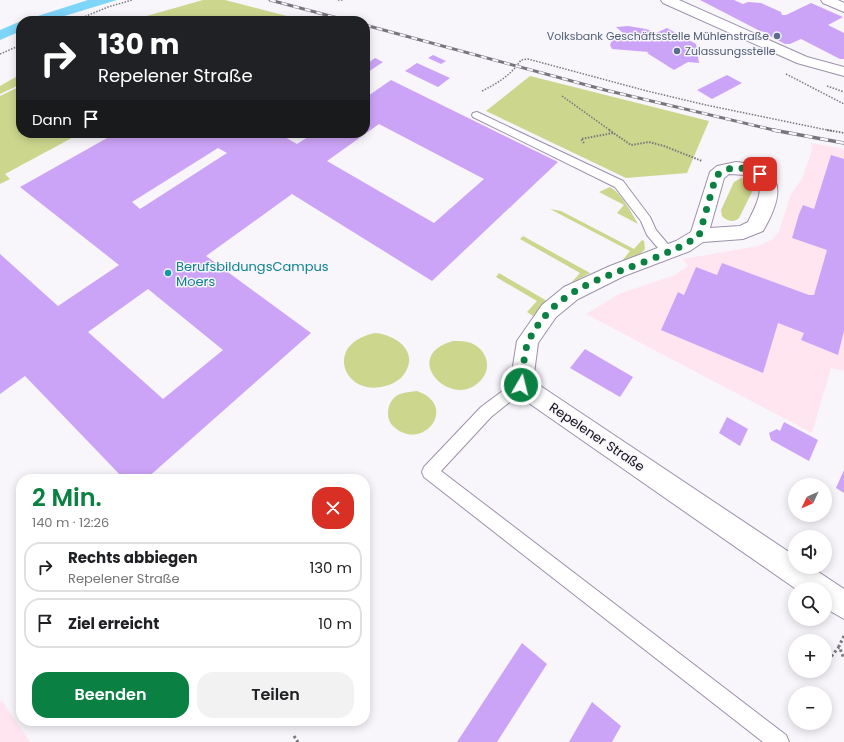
<!DOCTYPE html>
<html lang="de">
<meta charset="utf-8">
<style>
body{margin:0;font-family:Poppins,sans-serif;background:#f2f2f2;color:#202124;height:100vh;display:flex;flex-direction:column;font-size:15px;white-space:nowrap}
*{box-sizing:border-box;margin:0}
p{font-size:13px;color:#757577}
.icon{flex:none;width:22px;height:22px;fill:none;stroke:currentColor;stroke-width:2;stroke-linecap:round;stroke-linejoin:round}
.map{position:relative;flex:1;overflow:hidden}
.drawer{position:absolute;left:16px;top:474px;width:354px;height:252px;display:flex;flex-direction:column;background:#fff;border-radius:16px;box-shadow:0 2px 10px #0003}
.drawer>*{flex:none}
.banner{position:absolute;left:16px;top:16px;width:354px;height:122px;border-radius:16px;box-shadow:0 2px 10px #0003;background:#202124;color:#fff;overflow:hidden}
.needle{width:26px;rotate:226deg}
.controls{position:absolute;left:788px;top:478px;display:grid;gap:8px}
.controls a{display:grid;place-items:center;width:44px;height:44px;border-radius:50%;background:#fff;box-shadow:0 2px 10px #0003;font-size:20px}
.pin{position:absolute;display:grid;place-items:center;width:34px;height:34px;color:#fff;margin:-17px;border-radius:8px;box-shadow:0 2px 6px #0006}
.me{position:absolute;width:44px;margin:-22px;rotate:8deg;stroke-linejoin:round;filter:drop-shadow(0 0 3px #0008)}
.turn{display:flex;align-items:center;gap:14px;height:84px;padding:0 16px;font-size:18px}
.turn .icon{width:52px;height:52px;stroke-width:2.5}
.turn b{display:block;font-size:28px;line-height:34px}
.then{display:flex;align-items:center;height:38px;padding:0 16px;background:#0003;gap:8px;font-size:15px}
.round{display:grid;place-items:center;flex:none;width:42px;height:42px;border-radius:16px;background:#f2f2f2}
.headline{display:flex;align-items:center;justify-content:space-between;height:68px;padding:0 16px}
h1{font-size:24px;font-weight:600;line-height:30px;color:#0b8043}
.action{display:flex;gap:8px;margin-top:auto;padding:8px 16px}
.action a{flex:1;height:46px;border-radius:16px;background:#0b8043;color:#fff;font-size:16px;font-weight:600;line-height:46px;text-align:center}
.action a+a{background:#f2f2f2;color:#202124}
ul{padding:0;list-style:none}
li{display:flex;align-items:center;gap:12px;height:50px;margin:0 8px 6px;padding:0 8px;border:2px solid #e0e0e0;border-radius:16px}
li div{flex:1}
li b{display:block;font-size:15px}
li em{font-style:normal}
.map>svg:first-child{display:block}
.education{fill:#fee5ef}
.green{fill:#ccd78d}
.water{fill:#7dd5f7}
.building{fill:#cca4f7;fill-rule:evenodd}
.lines{fill:none;stroke-linecap:round;stroke-linejoin:round}
.lane-casing{stroke:#9c91aa;stroke-width:2}
.street-casing{stroke:#9c91aa;stroke-width:2}
.secondary-casing{stroke:#9c91aa;stroke-width:2}
.path-far2{stroke:#7a777e;stroke-width:1.5;stroke-dasharray:1.5 1.5;stroke-linecap:butt}
.path-far1{stroke:#7a777e;stroke-width:2;stroke-dasharray:1.5 1.5;stroke-linecap:butt}
.path{stroke:#7a777e;stroke-width:3;stroke-dasharray:2.5 2.5;stroke-linecap:butt}
.lane{fill:#fff;fill-rule:evenodd}
.street{fill:#fff;fill-rule:evenodd}
.secondary{fill:#fff;fill-rule:evenodd}
.rail-far1-casing{stroke:#78757c;stroke-width:3}
.rail-casing{stroke:#78757c;stroke-width:3.5}
.rail-far1{stroke:#f8f5fb;stroke-width:2;stroke-dasharray:6;stroke-linecap:butt}
.rail{stroke:#f8f5fb;stroke-width:2.5;stroke-dasharray:8;stroke-linecap:butt}
.route{stroke:#0b8043;stroke-width:7;stroke-dasharray:0 12.6}
.service-dot{fill:#5c6f8a;stroke:#f8f5fb;stroke-width:1.5}
.culture-dot{fill:#0f9aa8;stroke:#f8f5fb;stroke-width:1.5}
.labels{text-anchor:middle;dominant-baseline:central;stroke-width:3;stroke-linejoin:round;paint-order:stroke}
.far-service-label{font-size:11px;fill:#4e5e75;stroke:#f8f5fb;text-anchor:end}
.culture-label{font-size:13px;fill:#0d838f;stroke:#f8f5fb;text-anchor:start}
.street-label{font-size:13px;fill:#120e17;stroke:#f8f5fb}
</style>
<div class="map">
<svg width="844" height="742" viewBox="0 0 844 742">
<rect width="100%" height="100%" fill="#f8f5fb"/>
<g class="education">
<polygon points="811,143 844,149 844,368 843,371 831,368 812,433 586,314 619,294 675,275 688,266 683,259 758,246 773,239 779,231 791,194 802,179 812,150"/>
<polygon points="2,701 30,742 0,742 0,702"/>
</g>
<g class="green">
<polygon points="203,0 225,0 306,21 129,21"/>
<polygon points="21,74 21,84 0,94 0,86"/>
<polygon points="530,76 709,121 687,173 626,178 486,111"/>
<polygon points="21,86 21,133 81,133 5,174 10,179 0,184 0,96"/>
<path d="M741,178L750,181L754,188L739,218C734,223 726,221 722,216L721,210L734,182Z"/>
<path d="M610,187C622,194 631,212 638,224L617,213L624,205L599,192Z"/>
<polygon points="550,209 561,211 634,249 642,240 644,241 645,249 639,255 622,261 630,251"/>
<polygon points="523,236 590,273 571,283 580,273 520,239"/>
<polygon points="499,273 547,301 533,316 527,312 537,301 496,277"/>
<path d="M375,333C399,335 422,355 401,378C396,382 390,385 385,386C345,398 322,344 375,333Z"/>
<path d="M453,341C459,341 465,341 471,343C488,350 493,370 479,382C451,410 399,356 453,341Z"/>
<path d="M417,391C460,406 422,454 393,426C385,418 387,403 396,396C402,392 410,392 417,391Z"/>
</g>
<g class="water">
<polygon points="88,0 117,0 48,21 22,21"/>
<polygon points="21,21 21,31 0,40 0,30"/>
</g>
<g class="building">
<polygon points="700,0 734,0 743,4 748,2 761,3 781,12 782,15 786,15 811,3 843,17 828,25 844,33 844,59 840,59 801,39 790,44 785,44 766,34 769,33 760,31"/>
<polygon points="628,26 646,29 656,33 667,28 696,44 699,63 688,62 674,70 647,53 649,52 612,49 610,45 613,38 623,33 616,27"/>
<polygon points="433,55 446,61 441,64 428,58"/>
<polygon points="375,58 383,62 365,74 365,65"/>
<polygon points="417,63 450,78 438,87 405,71"/>
<polygon points="727,75 742,83 712,99 697,90"/>
<path d="M391,80L558,162L432,281L292,194L206,256L311,333L146,479H124L25,376L0,394V254L58,306L119,265L20,187L116,133H278L297,144L314,133H365V98ZM379,124L484,179L434,223L327,161ZM218,148L227,153L140,209L132,202ZM148,289L223,350L163,399L88,332Z"/>
<polygon points="831,155 844,159 844,331 838,355 801,340 804,333 778,323 763,373 661,330 678,292 684,295 696,267 717,275 722,263 809,295 814,295 827,250 792,238 799,214 803,205 814,209"/>
<polygon points="585,349 633,377 620,397 570,368"/>
<polygon points="727,417 748,429 740,446 719,433"/>
<polygon points="784,422 818,440 809,461 771,440 769,433 777,429 780,431"/>
<polygon points="844,470 844,493 836,488"/>
<polygon points="522,643 547,664 497,742 457,742"/>
<polygon points="592,702 621,726 612,742 569,742"/>
</g>
<g class="lines">
<defs>
<g id="lane">
<polygon points="477,112 623,181 650,217 656,230 672,249 674,252 672,255 668,256 664,255 647,235 641,221 615,187 473,117 472,115 473,113"/>
<polygon points="521,379 526,381 528,385 526,389 491,417 441,471 786,735 789,742 763,742 424,477 422,472 424,467 481,407 516,381"/>
</g>
<g id="street">
<polygon points="821,0 838,0 844,3 844,12 823,3"/>
<path d="M736,162C786,167 785,193 763,231L743,239L703,242L690,251L624,276L578,299L556,317L538,343L533,381L795,556V567H811L844,589V619L825,608V589H796L513,392L510,385L517,341L542,305L564,287L610,266L676,241L691,232L710,172L717,166ZM729,174L746,175L758,182C764,193 753,211 748,222L740,226L710,228L724,178Z"/>
</g>
<polygon id="secondary" points="661,0 679,0 807,57 844,67 844,76 797,63 663,3"/>
</defs>
<use href="#lane" class="lane-casing"/>
<use href="#street" class="street-casing"/>
<use href="#secondary" class="secondary-casing"/>
<g class="path-far2">
<polyline points="338,0 344,0"/>
<polyline points="74,21 108,7 132,0"/>
<polyline points="0,54 21,45"/>
<polyline points="786,74 844,104"/>
<polyline points="827,86 844,92"/>
<path d="M482,91C498,83 511,75 521,60L528,59L647,91L706,105L832,131"/>
<polyline points="562,96 611,131"/>
</g>
<g class="path-far1">
<polyline points="609,130 631,145 649,142 664,146 702,161"/>
<polyline points="827,130 844,133"/>
<polyline points="584,143 581,139 613,133"/>
</g>
<g class="path">
<polyline points="844,636 839,646 844,659"/>
<polyline points="825,664 839,647"/>
<polyline points="817,675 820,671"/>
<polyline points="294,736 298,742"/>
</g>
<use href="#lane" class="lane"/>
<use href="#street" class="street"/>
<use href="#secondary" class="secondary"/>
<defs>
<g id="rail-far1">
<polyline points="270,0 349,21"/>
<polyline points="365,25 605,90 778,131"/>
</g>
<polyline id="rail" points="773,130 844,143"/>
</defs>
<use href="#rail-far1" class="rail-far1-casing"/>
<use href="#rail" class="rail-casing"/>
<use href="#rail-far1" class="rail-far1"/>
<use href="#rail" class="rail"/>
</g>
<g class="lines">
<path class="route" d="M521,385C523,374 524,349 529,340C555,289 601,279 649,260C667,253 683,246 699,236L716,176C730,164 744,167 760,174"/>
</g>
<g class="service-dot">
<circle cx="777" cy="36" r="4"/>
<circle cx="677" cy="51" r="4"/>
</g>
<circle class="culture-dot" cx="168" cy="273" r="4"/>
<g class="labels">
<g class="far-service-label">
<text x="769" y="36">Volksbank Geschäftsstelle Mühlenstraße</text>
<text x="685" y="51" text-anchor="start">Zulassungsstelle</text>
</g>
<g class="culture-label">
<text x="176" y="266">BerufsbildungsCampus<tspan x="176" dy="15">Moers</tspan></text>
</g>
<g class="street-label">
<text transform="translate(597 437) rotate(34)">Repelener Straße</text>
</g>
</g>
</svg>
<div class="controls">
<a><svg class="needle" viewBox="-14 -14 28 28"><path d="M0-13l5 13h-10z" fill="#e53935"/><path d="M0 13l5-13h-10z" fill="#757577"/></svg></a>
<a><svg class="icon" aria-label="sound" viewBox="0 0 24 24"><path d="M4 9h4l5-4v14l-5-4H4zM17 9q2 3 0 6"/></svg></a>
<a><svg class="icon" aria-label="search" viewBox="0 0 24 24"><circle cx="10" cy="10" r="6"/><path d="M15 15l6 6"/></svg></a>
<a>+</a>
<a>−</a>
</div>
<div class="pin" style="left:760px;top:174px;background:#d93025"><svg class="icon" aria-label="arrive" viewBox="0 0 24 24"><path d="M6 21V4h12l-3 4 3 4H6"/></svg></div>
<svg class="me" style="left:521px;top:385px" viewBox="-20 -20 40 40"><circle r="17" fill="#0b8043" stroke="#fff" stroke-width="3"/><path d="M0-11L8 9 0 5-8 9z" fill="#fff"/></svg>
<div class="banner">
<div class="turn"><svg class="icon" aria-label="right" viewBox="0 0 24 24"><path d="M7 20v-9h11M14 6l5 5-5 5"/></svg><div><b>130 m</b>Repelener Straße</div></div>
<div class="then">Dann<svg class="icon" aria-label="arrive" viewBox="0 0 24 24"><path d="M6 21V4h12l-3 4 3 4H6"/></svg></div>
</div>
<section class="drawer">
<div class="headline"><div><h1>2 Min.</h1><p>140 m · 12:26</p></div><a class="round" style="background:#d93025;color:#fff"><svg class="icon" aria-label="close" viewBox="0 0 24 24"><path d="M6 6l12 12M18 6L6 18"/></svg></a></div>
<ul>
<li><svg class="icon" aria-label="right" viewBox="0 0 24 24"><path d="M7 20v-9h11M14 6l5 5-5 5"/></svg><div><b>Rechts abbiegen</b><p>Repelener Straße</p></div><em>130 m</em></li>
<li><svg class="icon" aria-label="arrive" viewBox="0 0 24 24"><path d="M6 21V4h12l-3 4 3 4H6"/></svg><div><b>Ziel erreicht</b></div><em>10 m</em></li>
</ul>
<div class="action"><a>Beenden</a><a>Teilen</a></div>
</section>
</div>
